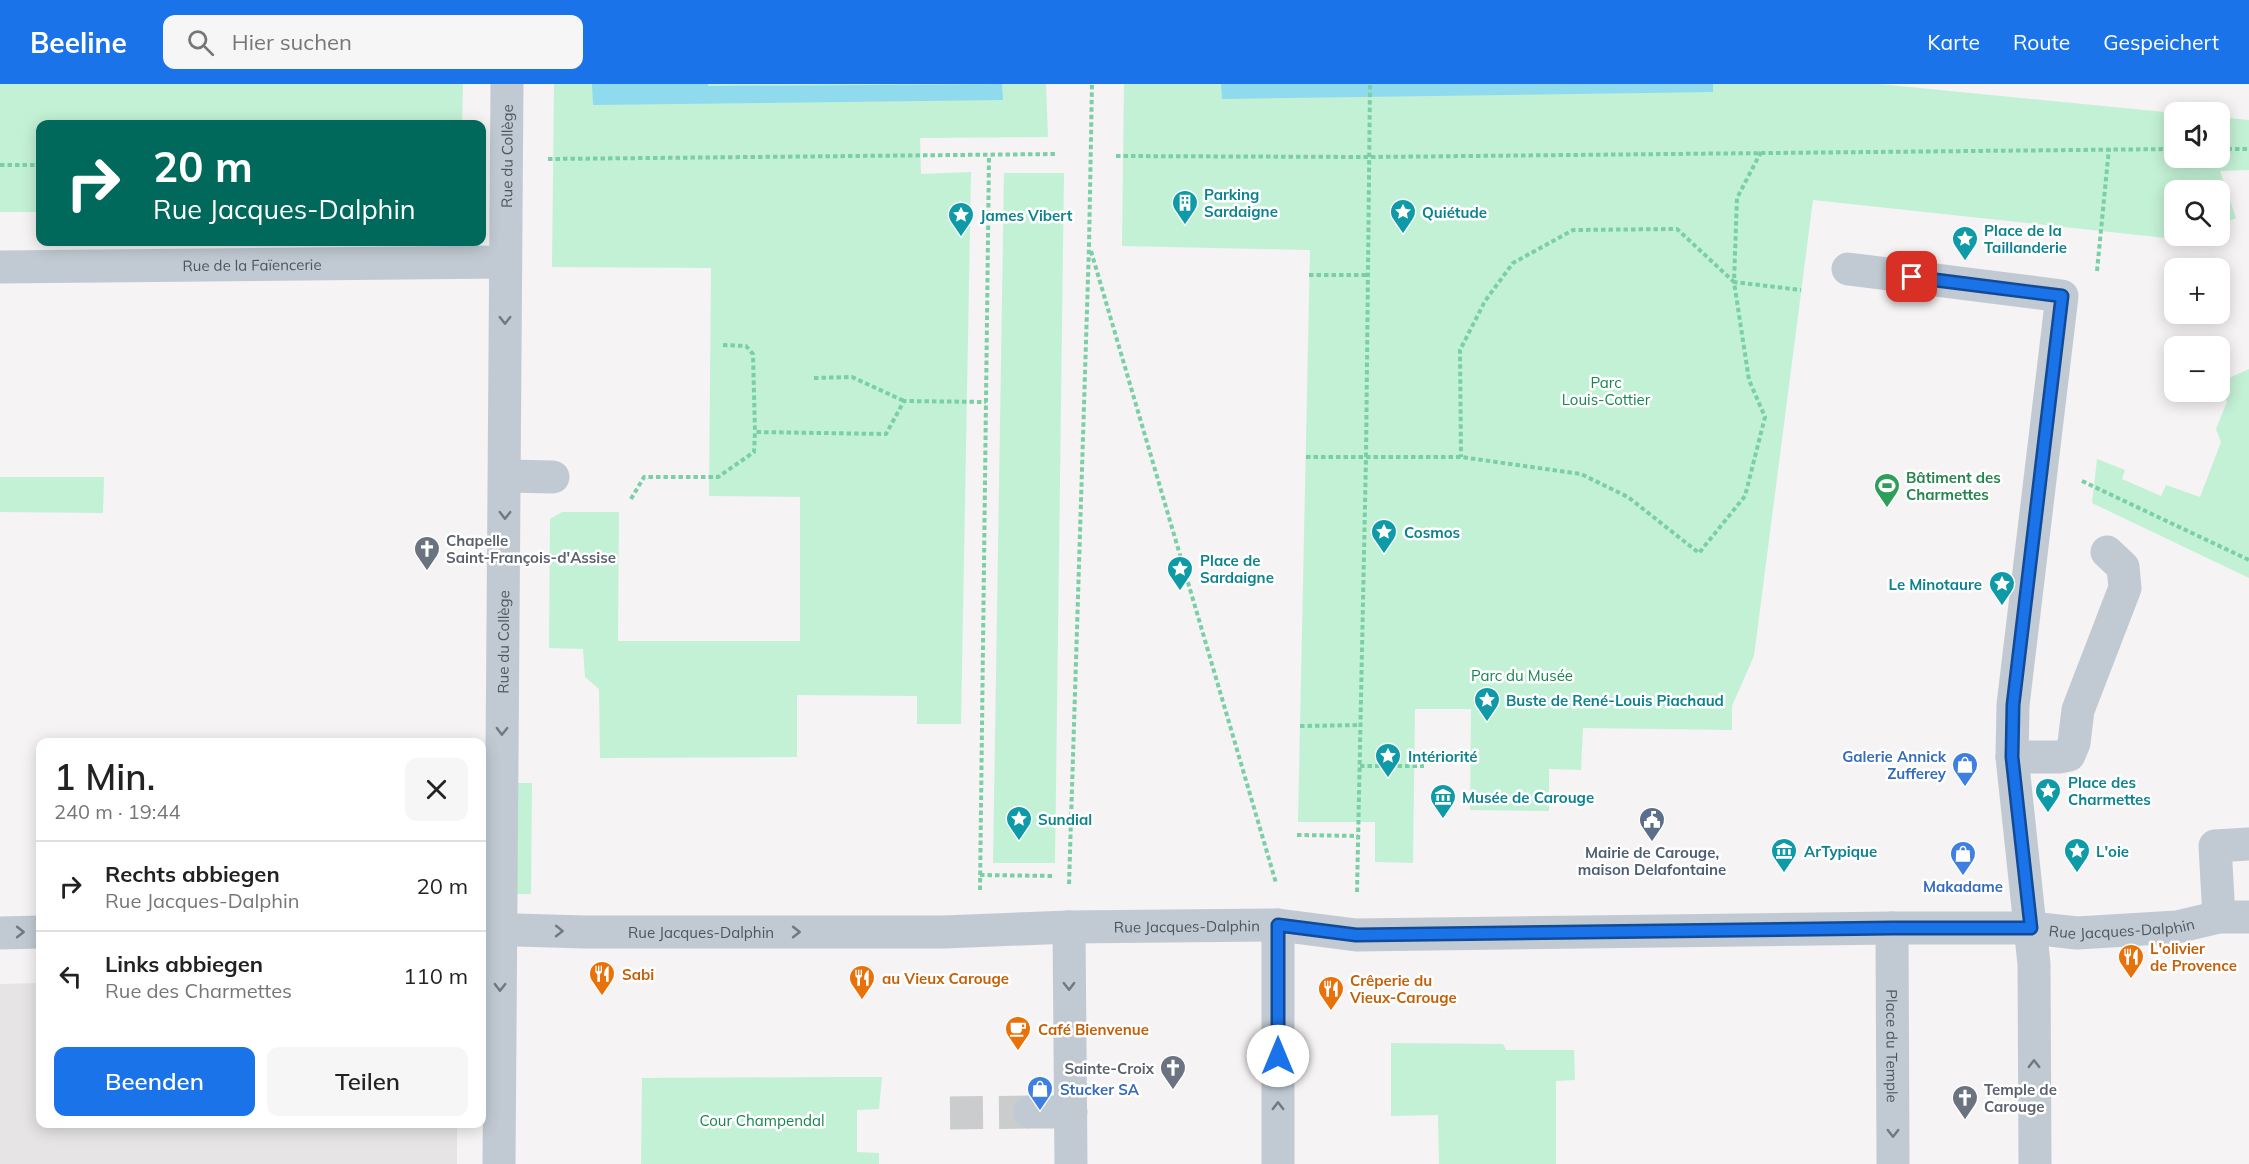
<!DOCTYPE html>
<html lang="de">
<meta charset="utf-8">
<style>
body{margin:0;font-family:Mulish,sans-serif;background:#f6f6f6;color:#222;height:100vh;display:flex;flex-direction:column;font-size:22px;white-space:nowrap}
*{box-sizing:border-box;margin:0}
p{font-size:20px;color:#767676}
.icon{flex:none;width:33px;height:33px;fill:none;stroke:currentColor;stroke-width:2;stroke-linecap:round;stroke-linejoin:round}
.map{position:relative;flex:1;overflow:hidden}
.sheet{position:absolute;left:36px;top:654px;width:450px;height:390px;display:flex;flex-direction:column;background:#fff;border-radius:12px;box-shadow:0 3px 15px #0003}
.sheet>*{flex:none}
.banner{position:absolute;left:36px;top:36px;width:450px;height:126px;border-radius:12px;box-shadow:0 3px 15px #0003;background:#00695c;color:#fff;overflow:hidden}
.controls{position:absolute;left:2164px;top:18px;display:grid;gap:12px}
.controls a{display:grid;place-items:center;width:66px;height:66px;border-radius:12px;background:#fff;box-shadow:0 3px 15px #0003;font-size:30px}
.pin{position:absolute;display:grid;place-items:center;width:51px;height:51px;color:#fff;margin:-26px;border-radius:12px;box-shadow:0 3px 9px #0006}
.me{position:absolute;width:66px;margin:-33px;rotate:0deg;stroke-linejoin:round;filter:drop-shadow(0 0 4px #0008)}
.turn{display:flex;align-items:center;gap:21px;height:126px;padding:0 18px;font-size:27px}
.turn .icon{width:78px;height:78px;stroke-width:2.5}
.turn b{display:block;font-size:42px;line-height:51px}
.round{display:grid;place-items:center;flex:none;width:63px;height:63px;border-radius:12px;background:#f6f6f6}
.head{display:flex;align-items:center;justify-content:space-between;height:102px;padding:0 18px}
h1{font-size:36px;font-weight:600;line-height:45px}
.primary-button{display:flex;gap:12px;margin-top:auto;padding:12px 18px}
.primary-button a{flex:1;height:69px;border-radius:12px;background:#1a73e8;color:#fff;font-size:24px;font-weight:600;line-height:69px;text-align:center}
.primary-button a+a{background:#f6f6f6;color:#222}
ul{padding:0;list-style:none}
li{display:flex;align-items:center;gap:18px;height:90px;padding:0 18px;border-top:2px solid #e0e0e0}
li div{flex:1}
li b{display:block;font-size:22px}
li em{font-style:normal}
header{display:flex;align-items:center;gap:36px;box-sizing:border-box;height:84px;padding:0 30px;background:#1a73e8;color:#fff}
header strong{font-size:28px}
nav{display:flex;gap:33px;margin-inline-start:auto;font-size:21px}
.search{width:420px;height:54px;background:#f6f6f6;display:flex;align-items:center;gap:15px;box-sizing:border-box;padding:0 21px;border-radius:12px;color:#767676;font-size:22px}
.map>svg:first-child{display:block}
.education{fill:#e6e4e5}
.green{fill:#c3f1d5}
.water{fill:#90daee}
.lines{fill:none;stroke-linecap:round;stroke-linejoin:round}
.minor-tunnel{stroke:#caccce;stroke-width:33;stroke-dasharray:33 16;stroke-linecap:butt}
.path{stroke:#7ad0a6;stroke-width:4;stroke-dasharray:4.5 3;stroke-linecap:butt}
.minor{stroke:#c1cad2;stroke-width:33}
.oneway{stroke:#6e7983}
.route-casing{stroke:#114b97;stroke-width:15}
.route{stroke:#1a73e8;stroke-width:10}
.labels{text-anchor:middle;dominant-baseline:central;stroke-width:5;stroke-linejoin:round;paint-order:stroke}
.street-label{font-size:15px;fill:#4a5661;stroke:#fff}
.culture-label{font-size:15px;font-weight:bold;fill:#0d838f;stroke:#fff;text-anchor:start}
.park-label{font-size:15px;fill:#17864f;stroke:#fff}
.leisure-label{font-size:15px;font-weight:bold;fill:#27864d;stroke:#fff;text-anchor:start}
.worship-label{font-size:15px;font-weight:bold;fill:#5b616d;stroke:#fff;text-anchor:start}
.shop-label{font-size:15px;font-weight:bold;fill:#366cbe;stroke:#fff;text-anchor:end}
.service-label{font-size:15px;font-weight:bold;fill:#4e5e75;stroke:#fff}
.food-label{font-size:15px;font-weight:bold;fill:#c56008;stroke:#fff;text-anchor:start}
</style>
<header>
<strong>Beeline</strong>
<div class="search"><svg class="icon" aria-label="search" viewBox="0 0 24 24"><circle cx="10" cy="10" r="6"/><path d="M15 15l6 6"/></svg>Hier suchen</div>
<nav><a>Karte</a><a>Route</a><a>Gespeichert</a></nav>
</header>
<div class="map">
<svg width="2249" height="1080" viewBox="0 0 2249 1080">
<rect width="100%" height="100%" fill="#f5f3f3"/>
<polygon class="education" points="40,899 40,1040 457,1040 457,1080 0,1080 0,900"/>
<g class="green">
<polygon points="0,0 463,0 462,40 40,40 40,128 0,128"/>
<polygon points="554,0 1046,0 1048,53 920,54 921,90 971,88 961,640 917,640 917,612 797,611 797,673 600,674 599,605 585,593 583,565 549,564 550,435 562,428 619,428 618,557 800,557 800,413 709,412 711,184 552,183"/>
<polygon points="1124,0 1879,0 2175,29 2175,74 2220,74 2220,33 2249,36 2249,86 2220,87 2236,134 2220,141 2220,106 2175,106 2175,152 2196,152 2184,156 1813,116 1754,572 1732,622 1732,646 1583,644 1581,686 1549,685 1549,727 1470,726 1471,625 1415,625 1413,779 1375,778 1375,738 1298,738 1310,166 1122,162"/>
<polygon points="1004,89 1064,89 1055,779 993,779"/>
<polygon points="2249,285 2249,494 2092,419 2097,375 2125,386 2122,395 2161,412 2166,401 2200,413 2221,358 2216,345 2227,318 2223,309 2229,294"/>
<polygon points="0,393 104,393 103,429 0,428"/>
<polygon points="517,699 532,699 531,810 516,810"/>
<polygon points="1391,959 1503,960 1506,966 1574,966 1575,996 1556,997 1556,1080 1439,1080 1438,1031 1391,1032"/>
<polygon points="836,993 882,993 879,1025 857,1026 857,1068 879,1069 879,1080 641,1080 642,994"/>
</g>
<g class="water">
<polygon points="592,0 708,0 708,2 1002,0 1003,16 593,21"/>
<polygon points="1221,0 1713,0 1713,8 1222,15"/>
</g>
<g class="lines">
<polyline class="minor-tunnel" points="950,1029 1030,1028"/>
<g class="path">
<polyline points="2220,65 2249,65"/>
<polyline points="1761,68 1737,114 1734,198 1801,206"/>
<polyline points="1116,72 1368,73 2175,65"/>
<polyline points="548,75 1057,70"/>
<polyline points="0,81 40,81"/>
<polyline points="1091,167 1276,799"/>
<polyline points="2097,187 2109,64"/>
<polyline points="1309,191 1367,191"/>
<polyline points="723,261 746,262 753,270 755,348"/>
<polyline points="814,294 852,293 904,317"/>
<polyline points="1306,373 1461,373 1581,390 1628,413 1699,469 1745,412 1765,333 1749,296 1734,198 1677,145 1573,146 1513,179 1485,217 1460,266 1461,373"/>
<polyline points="2082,397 2249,476"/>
<polyline points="631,415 644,393 718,393 754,368 755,348 886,350 904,317 986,318"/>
<polyline points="1300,642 1361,641"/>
<polyline points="1360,682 1424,682"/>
<polyline points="1297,751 1358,752"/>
<polyline points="980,791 1054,792"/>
<polyline points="1069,800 1089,162 1092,0"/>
<polyline points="980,806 989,72"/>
<polyline points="1357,808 1366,373 1370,0"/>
</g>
<g class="minor">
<path id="s1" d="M0,183L505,178"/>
<polyline points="1848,185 2062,212 2013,621 2012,673 2034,880 2035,1080"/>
<polyline points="505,392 553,393"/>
<polyline points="2012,673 2059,673 2069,671 2074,659 2078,626 2125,504 2123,483 2107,468"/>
<polyline points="2219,833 2215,762 2249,760"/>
<polyline points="1278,841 1278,1080"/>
<polyline points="1069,843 1071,1080"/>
<path id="s2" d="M1892,844L1893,1080"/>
<path id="s3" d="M482,845L585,848H944L1069,843L1278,841L1356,851L1892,844H2031L2077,849L2177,843L2219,833H2249"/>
<polyline points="0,849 40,848"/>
<polyline points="1030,1028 1071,1028"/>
<path id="s4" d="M499,1080L507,0"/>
</g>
</g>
<defs><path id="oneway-chevron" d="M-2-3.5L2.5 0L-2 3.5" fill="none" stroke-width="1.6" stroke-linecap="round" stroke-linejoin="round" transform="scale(1.5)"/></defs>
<g class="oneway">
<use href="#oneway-chevron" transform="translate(505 236) rotate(90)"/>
<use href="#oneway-chevron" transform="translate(505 431) rotate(91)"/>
<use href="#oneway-chevron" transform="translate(502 647) rotate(91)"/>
<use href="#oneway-chevron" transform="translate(559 847) rotate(1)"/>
<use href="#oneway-chevron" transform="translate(20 848)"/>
<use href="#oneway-chevron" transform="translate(796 848)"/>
<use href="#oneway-chevron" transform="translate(1069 902) rotate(89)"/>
<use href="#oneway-chevron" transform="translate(500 903) rotate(91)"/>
<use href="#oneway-chevron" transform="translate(2034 980) rotate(-90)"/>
<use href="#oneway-chevron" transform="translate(1278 1022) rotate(-90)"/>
<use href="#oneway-chevron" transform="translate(1893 1049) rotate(90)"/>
</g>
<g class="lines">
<defs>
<polyline id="route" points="1278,972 1278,841 1356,851 1892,844 2031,844 2012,673 2013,621 2062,212 1912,193"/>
</defs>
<use href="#route" class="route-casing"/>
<use href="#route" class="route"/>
</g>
<defs>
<symbol id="building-pin" viewBox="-11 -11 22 30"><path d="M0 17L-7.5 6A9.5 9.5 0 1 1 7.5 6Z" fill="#0f9aa8" stroke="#fff"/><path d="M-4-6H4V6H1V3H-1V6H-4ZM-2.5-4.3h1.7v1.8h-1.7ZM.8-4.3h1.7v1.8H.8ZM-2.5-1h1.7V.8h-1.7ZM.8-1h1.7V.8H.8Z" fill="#fff"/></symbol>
<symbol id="sight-pin" viewBox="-11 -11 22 30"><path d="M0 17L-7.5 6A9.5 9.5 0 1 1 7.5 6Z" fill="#0f9aa8" stroke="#fff"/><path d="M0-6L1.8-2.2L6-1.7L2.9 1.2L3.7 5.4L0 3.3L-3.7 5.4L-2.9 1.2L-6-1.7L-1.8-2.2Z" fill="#fff"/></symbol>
<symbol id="stadium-pin" viewBox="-11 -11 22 30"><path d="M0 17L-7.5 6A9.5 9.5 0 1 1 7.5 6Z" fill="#2e9e5b" stroke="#fff"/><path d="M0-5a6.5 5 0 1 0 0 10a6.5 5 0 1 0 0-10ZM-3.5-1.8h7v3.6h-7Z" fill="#fff"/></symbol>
<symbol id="church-pin" viewBox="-11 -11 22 30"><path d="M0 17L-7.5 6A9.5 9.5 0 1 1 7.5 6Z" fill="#6b7280" stroke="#fff"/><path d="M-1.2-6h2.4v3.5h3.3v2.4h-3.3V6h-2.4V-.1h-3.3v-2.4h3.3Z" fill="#fff"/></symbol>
<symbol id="shop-pin" viewBox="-11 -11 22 30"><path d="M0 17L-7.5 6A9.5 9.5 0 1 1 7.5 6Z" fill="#3f7fe0" stroke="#fff"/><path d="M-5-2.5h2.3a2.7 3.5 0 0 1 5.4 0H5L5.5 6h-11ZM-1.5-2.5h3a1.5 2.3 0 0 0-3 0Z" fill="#fff"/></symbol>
<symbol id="museum-pin" viewBox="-11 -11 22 30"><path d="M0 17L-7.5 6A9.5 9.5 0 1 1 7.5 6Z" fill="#0f9aa8" stroke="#fff"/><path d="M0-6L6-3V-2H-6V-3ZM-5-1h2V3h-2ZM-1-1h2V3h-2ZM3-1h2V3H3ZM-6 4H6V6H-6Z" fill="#fff"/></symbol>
<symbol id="civic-pin" viewBox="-11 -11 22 30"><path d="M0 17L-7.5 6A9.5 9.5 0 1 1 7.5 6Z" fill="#5c6f8a" stroke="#fff"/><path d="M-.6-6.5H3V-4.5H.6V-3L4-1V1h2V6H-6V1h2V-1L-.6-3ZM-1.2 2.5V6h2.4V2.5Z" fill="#fff"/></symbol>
<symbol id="restaurant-pin" viewBox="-11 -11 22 30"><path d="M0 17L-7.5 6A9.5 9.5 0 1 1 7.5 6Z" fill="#e8710a" stroke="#fff"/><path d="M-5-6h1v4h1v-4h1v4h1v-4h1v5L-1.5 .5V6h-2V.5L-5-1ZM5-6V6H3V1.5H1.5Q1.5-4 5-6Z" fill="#fff"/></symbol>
<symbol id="cafe-pin" viewBox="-11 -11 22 30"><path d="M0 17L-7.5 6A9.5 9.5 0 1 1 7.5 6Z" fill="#e8710a" stroke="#fff"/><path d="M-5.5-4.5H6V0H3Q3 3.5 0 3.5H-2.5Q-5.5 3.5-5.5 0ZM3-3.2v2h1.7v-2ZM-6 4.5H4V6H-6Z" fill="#fff"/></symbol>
</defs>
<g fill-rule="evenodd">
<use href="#building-pin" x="1170" y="104" width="30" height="40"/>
<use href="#sight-pin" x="1388" y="113" width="30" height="40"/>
<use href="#sight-pin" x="946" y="116" width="30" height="40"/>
<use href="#sight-pin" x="1950" y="140" width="30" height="40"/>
<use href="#stadium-pin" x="1872" y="387" width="30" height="40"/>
<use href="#sight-pin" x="1369" y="433" width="30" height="40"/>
<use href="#church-pin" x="412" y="450" width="30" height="40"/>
<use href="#sight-pin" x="1165" y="470" width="30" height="40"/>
<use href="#sight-pin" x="1987" y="485" width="30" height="40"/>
<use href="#sight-pin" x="1472" y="601" width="30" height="40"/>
<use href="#sight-pin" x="1373" y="657" width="30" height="40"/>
<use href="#shop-pin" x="1950" y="666" width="30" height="40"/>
<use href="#sight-pin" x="2033" y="692" width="30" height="40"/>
<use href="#museum-pin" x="1428" y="698" width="30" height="40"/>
<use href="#sight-pin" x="1004" y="720" width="30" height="40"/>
<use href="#civic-pin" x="1637" y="721" width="30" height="40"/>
<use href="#museum-pin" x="1769" y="752" width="30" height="40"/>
<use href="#sight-pin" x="2062" y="752" width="30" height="40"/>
<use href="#shop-pin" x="1948" y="755" width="30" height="40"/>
<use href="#restaurant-pin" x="2116" y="858" width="30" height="40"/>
<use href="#restaurant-pin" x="587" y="875" width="30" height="40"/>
<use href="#restaurant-pin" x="847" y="879" width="30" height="40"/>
<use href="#restaurant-pin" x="1316" y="890" width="30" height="40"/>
<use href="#cafe-pin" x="1003" y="930" width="30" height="40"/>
<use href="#church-pin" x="1158" y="969" width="30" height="40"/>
<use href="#shop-pin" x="1025" y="990" width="30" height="40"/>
<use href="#church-pin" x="1950" y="999" width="30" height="40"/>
</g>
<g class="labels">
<g class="street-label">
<text stroke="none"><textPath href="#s4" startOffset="1008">Rue du Collège</textPath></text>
<text stroke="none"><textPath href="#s1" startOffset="252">Rue de la Faïencerie</textPath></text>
<text stroke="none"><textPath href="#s4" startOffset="522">Rue du Collège</textPath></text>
<text stroke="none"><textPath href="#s3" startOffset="1641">Rue Jacques-Dalphin</textPath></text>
<text stroke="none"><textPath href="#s3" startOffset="705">Rue Jacques-Dalphin</textPath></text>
<text stroke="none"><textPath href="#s3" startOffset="219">Rue Jacques-Dalphin</textPath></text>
<text stroke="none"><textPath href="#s2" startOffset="118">Place du Temple</textPath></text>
</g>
<g class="culture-label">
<text x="1204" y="110">Parking<tspan x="1204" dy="17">Sardaigne</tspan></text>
<text x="1422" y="128">Quiétude</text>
<text x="980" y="131">James Vibert</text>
<text x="1984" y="146">Place de la<tspan x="1984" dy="17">Taillanderie</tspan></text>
<text x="1404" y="448">Cosmos</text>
<text x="1200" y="476">Place de<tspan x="1200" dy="17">Sardaigne</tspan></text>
<text x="1982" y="500" text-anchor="end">Le Minotaure</text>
<text x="1506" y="616">Buste de René-Louis Piachaud</text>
<text x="1408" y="672">Intériorité</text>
<text x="2068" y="698">Place des<tspan x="2068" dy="17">Charmettes</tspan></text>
<text x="1462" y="713">Musée de Carouge</text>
<text x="1038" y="735">Sundial</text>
<text x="1804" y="767">ArTypique</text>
<text x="2096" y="767">L'oie</text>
</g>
<g class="park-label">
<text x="1606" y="298">Parc<tspan x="1606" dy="17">Louis-Cottier</tspan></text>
<text x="1522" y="591">Parc du Musée</text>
<text x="762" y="1036">Cour Champendal</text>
</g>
<g class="leisure-label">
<text x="1906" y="393">Bâtiment des<tspan x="1906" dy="17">Charmettes</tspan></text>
</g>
<g class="worship-label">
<text x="446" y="456">Chapelle<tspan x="446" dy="17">Saint-François-d'Assise</tspan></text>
<text x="1154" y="984" text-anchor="end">Sainte-Croix</text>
<text x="1984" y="1005">Temple de<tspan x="1984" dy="17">Carouge</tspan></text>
</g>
<g class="shop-label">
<text x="1946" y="672">Galerie Annick<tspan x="1946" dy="17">Zufferey</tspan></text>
<text x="1963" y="802" text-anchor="middle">Makadame</text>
<text x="1060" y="1005" text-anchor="start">Stucker SA</text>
</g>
<g class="service-label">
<text x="1652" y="768">Mairie de Carouge,<tspan x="1652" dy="17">maison Delafontaine</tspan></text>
</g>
<g class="food-label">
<text x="2150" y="864">L'olivier<tspan x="2150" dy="17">de Provence</tspan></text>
<text x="622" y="890">Sabi</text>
<text x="882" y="894">au Vieux Carouge</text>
<text x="1350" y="896">Crêperie du<tspan x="1350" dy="17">Vieux-Carouge</tspan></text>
<text x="1038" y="945">Café Bienvenue</text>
</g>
</g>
</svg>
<div class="controls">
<a><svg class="icon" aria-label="sound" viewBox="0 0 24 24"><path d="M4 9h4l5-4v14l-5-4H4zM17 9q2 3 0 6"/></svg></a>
<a><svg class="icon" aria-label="search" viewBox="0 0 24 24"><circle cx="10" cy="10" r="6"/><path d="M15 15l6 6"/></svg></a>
<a>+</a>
<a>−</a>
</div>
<div class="pin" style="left:1912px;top:193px;background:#d93025"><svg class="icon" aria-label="arrive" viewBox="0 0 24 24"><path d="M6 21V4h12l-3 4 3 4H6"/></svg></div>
<svg class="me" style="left:1278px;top:972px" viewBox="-20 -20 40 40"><circle r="19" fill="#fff"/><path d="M0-13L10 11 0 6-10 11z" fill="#1a73e8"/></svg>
<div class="banner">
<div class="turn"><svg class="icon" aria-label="right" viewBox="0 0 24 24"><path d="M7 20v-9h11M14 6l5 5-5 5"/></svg><div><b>20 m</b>Rue Jacques-Dalphin</div></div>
</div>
<section class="sheet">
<div class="head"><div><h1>1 Min.</h1><p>240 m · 19:44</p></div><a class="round"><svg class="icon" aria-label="close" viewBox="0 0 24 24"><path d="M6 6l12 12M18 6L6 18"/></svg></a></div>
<ul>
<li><svg class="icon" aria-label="right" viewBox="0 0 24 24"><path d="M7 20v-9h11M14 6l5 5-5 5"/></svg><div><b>Rechts abbiegen</b><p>Rue Jacques-Dalphin</p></div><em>20 m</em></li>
<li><svg class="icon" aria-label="left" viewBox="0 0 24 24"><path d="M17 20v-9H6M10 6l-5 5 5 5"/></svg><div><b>Links abbiegen</b><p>Rue des Charmettes</p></div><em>110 m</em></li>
</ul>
<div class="primary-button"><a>Beenden</a><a>Teilen</a></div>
</section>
</div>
